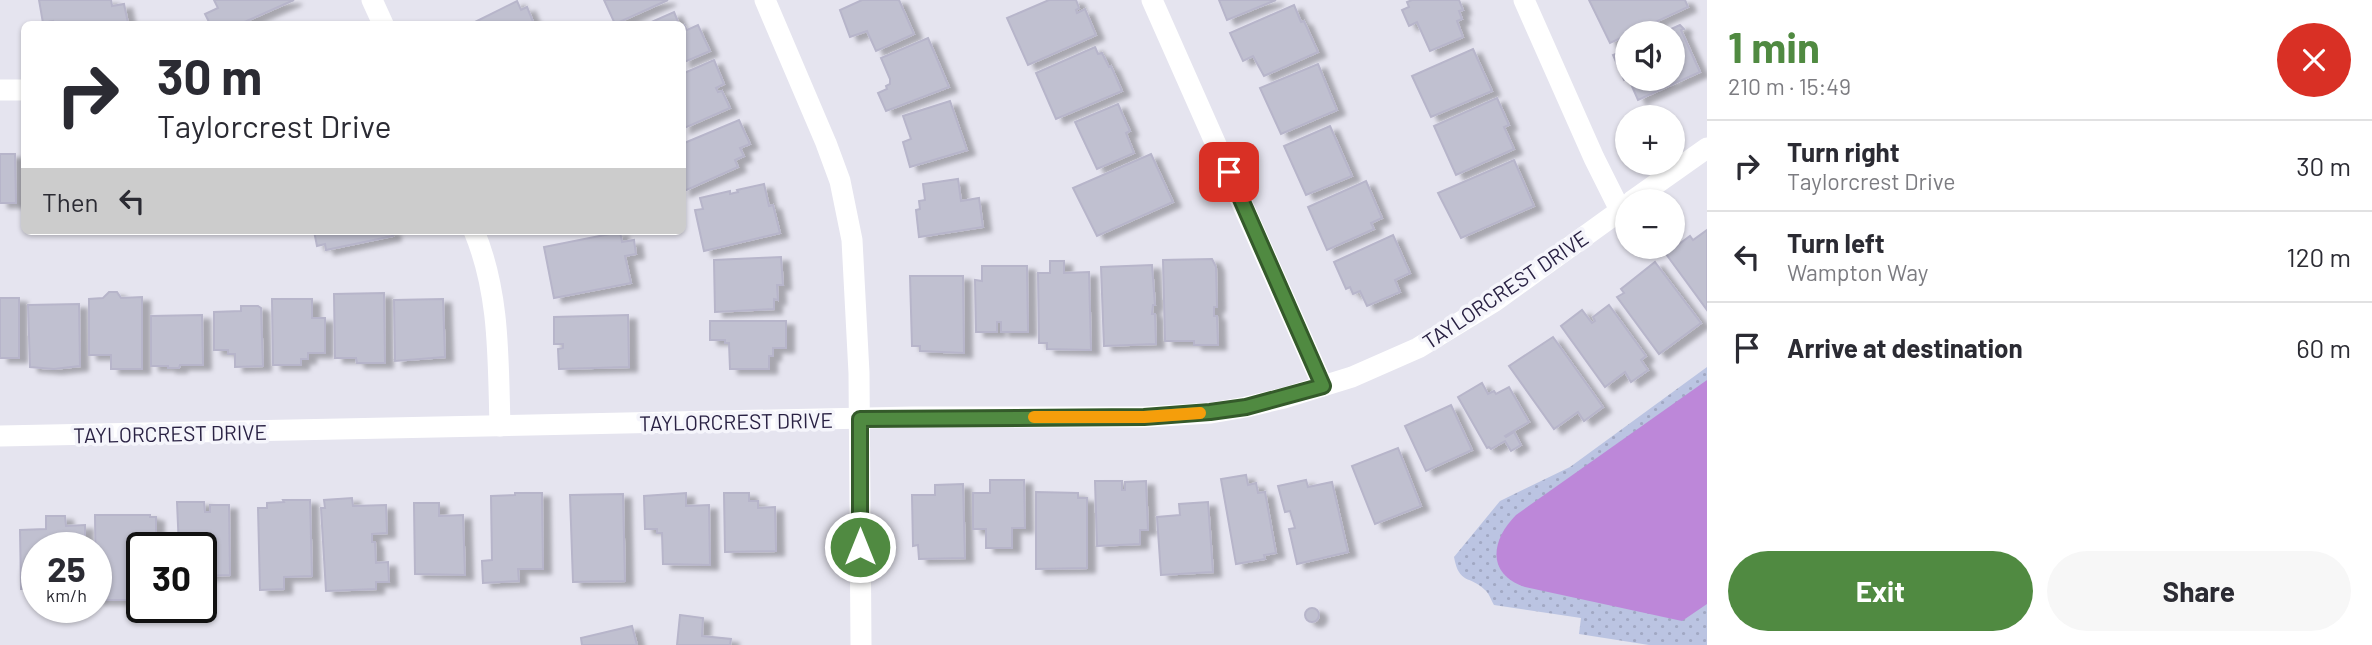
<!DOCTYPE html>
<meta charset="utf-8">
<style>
body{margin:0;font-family:Barlow,sans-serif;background:#f7f7f7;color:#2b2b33;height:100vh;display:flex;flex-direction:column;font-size:26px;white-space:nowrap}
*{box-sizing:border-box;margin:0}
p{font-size:23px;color:#7c7c81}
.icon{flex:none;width:38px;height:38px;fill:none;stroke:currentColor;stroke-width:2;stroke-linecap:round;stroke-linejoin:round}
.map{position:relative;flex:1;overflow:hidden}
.drawer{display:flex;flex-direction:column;background:#fff;width:665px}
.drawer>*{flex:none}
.guide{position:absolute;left:21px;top:21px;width:665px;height:214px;border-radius:10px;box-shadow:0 2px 5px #0004;background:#fff;color:#2b2b33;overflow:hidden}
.fabs{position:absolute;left:1615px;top:21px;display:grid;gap:14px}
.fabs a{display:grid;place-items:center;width:70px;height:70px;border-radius:50%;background:#fff;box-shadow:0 2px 5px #0004;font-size:35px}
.speed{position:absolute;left:21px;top:532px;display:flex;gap:14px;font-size:35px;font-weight:700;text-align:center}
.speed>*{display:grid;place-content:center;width:91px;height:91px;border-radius:50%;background:#fff;box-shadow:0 2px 5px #0004;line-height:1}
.speed small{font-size:18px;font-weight:400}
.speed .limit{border:4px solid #111;border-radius:10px;background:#fff;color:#111}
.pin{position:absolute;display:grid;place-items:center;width:60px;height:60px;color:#fff;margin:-30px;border-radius:14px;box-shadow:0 4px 10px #0006}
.me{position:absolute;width:77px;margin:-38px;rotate:0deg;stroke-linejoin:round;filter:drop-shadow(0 0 5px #0008)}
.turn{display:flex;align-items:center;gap:24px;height:147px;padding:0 21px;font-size:32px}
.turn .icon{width:91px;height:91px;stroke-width:2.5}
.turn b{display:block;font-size:49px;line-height:60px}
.then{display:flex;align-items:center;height:66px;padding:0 21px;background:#0003;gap:14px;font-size:26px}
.round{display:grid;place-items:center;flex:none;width:74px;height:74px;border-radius:37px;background:#f7f7f7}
.headline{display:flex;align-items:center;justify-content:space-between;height:119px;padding:0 21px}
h1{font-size:42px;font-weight:700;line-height:52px;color:#508a41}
.action{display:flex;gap:14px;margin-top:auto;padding:14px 21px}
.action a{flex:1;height:80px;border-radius:42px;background:#508a41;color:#fff;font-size:28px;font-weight:700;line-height:80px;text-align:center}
.action a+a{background:#f7f7f7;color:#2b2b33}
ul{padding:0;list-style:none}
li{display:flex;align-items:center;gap:21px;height:91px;padding:0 21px;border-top:2px solid #e1e1e2}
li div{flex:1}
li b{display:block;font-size:26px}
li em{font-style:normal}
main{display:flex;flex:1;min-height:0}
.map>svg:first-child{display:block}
.grass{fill:url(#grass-dots)}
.water{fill:#bd87d9}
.building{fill:#c0c0d0;stroke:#b7b5ca;stroke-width:2;filter:url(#shadow)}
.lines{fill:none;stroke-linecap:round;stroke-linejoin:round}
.minor{stroke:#fff;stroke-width:21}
.route-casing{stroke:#345a2a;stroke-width:18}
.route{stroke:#508a41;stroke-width:12}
.slow{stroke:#f59e0b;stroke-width:12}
.labels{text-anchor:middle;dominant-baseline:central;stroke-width:7;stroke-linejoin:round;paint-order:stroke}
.street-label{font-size:21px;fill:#292143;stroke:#f5f5fb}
</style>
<main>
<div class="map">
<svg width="1707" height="645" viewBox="0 0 1707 645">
<defs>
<pattern id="grass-dots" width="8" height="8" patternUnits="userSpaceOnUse" patternTransform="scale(1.75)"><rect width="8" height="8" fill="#bbc4e2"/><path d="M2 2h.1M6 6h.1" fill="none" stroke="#a1a8c3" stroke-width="1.8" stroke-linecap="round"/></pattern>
<filter id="shadow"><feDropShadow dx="8" dy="4.5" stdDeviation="2" flood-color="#0004"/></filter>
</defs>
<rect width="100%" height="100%" fill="#e5e4ef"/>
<path class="grass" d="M1707,367V645H1649L1579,634L1581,618L1494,605C1491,600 1489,593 1485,590C1470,575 1459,585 1454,557L1500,501L1570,467Z"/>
<path class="water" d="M1707,380V604L1682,621L1525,587C1486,574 1491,540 1516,515Z"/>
<g class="building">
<polygon points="39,0 111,0 112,6 124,4 128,23 54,24 53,21 43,23"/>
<polygon points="214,0 294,0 240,24 210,24 205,14 218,8"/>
<polygon points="604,0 668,0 615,24"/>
<polygon points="862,0 899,0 914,34 876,51 867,31 850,37 840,10"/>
<polygon points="1049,0 1076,0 1079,8 1076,10 1077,13 1085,9 1096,35 1028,65 1007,18"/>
<polygon points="1219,0 1276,0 1227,20"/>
<polygon points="1412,0 1459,0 1463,10 1459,11 1462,19 1457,21 1463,37 1430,51 1417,22 1409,26 1402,10 1409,7 1407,2"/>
<polygon points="1589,0 1685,0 1688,7 1610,43"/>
<polygon points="517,1 521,10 527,7 534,24 471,24"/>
<polygon points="1294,5 1301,22 1304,21 1318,52 1264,76 1253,56 1243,61 1230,33"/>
<polygon points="674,12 679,24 647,24"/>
<polygon points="684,25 687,30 698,25 710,51 682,63 682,26"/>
<polygon points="1680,25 1684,29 1681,30 1700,72 1638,100 1630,82 1634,81 1633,79 1673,79 1673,33 1662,33"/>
<polygon points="928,38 949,87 886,111 878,93 887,89 886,86 890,84 890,79 881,58"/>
<polygon points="1095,47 1098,54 1102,53 1109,67 1111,66 1122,91 1056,119 1036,73"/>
<polygon points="1473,49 1492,91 1431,117 1412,76"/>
<polygon points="1628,49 1628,78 1624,80 1613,55"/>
<polygon points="714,60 724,84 716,88 718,92 722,91 730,108 682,129 682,74"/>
<polygon points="1318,64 1337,110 1281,134 1260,88"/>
<polygon points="1497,98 1509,125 1504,127 1514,149 1456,175 1434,126"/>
<polygon points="950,101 967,150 910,167 903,142 911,139 903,116"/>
<polygon points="1118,104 1130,131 1126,133 1134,153 1097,169 1075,122"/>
<polygon points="739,120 750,144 740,148 744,156 735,160 738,167 682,192 682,144"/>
<polygon points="1330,126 1352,176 1306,195 1284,146"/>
<polygon points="0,154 15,154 16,203 0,203"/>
<polygon points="1151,154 1173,202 1097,236 1073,188"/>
<polygon points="1514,160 1534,206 1461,238 1438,193"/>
<polygon points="958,179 961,201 979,198 983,227 919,237 916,210 920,209 919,201 925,200 923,184"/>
<polygon points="1366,181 1382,218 1371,223 1374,229 1327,250 1308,207"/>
<polygon points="764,184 769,206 773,205 780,233 704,251 695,210 703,209 700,198 730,191 730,194 738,192 737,190"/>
<polygon points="1707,230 1707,310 1666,254 1690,236 1693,240"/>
<polygon points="314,231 392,231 393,236 326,250 325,244 317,246"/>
<polygon points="620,232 622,242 634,240 636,254 625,256 631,283 554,298 544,247"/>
<polygon points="1393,235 1410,273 1395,280 1400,292 1367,306 1360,291 1353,294 1350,287 1346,289 1334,262"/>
<polygon points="781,257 783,285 777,285 778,300 774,299 774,309 715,312 714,260"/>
<polygon points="1212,259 1216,267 1217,307 1214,307 1214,316 1217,316 1218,345 1194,345 1194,341 1165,341 1163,260"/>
<polygon points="1050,261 1064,261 1064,273 1089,272 1091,350 1047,349 1047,343 1039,343 1038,273 1050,273"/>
<polygon points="1655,262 1701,323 1659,354 1617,297 1624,293 1621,289"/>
<polygon points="1152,265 1155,305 1153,305 1152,314 1155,314 1156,344 1104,346 1101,267"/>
<polygon points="982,266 1027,266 1028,332 1001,332 1001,322 997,322 997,332 976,332 975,280 982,281"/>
<polygon points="910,276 963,276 964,353 920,351 920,346 912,346"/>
<polygon points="109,292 117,292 121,298 142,297 142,369 111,369 111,355 89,355 89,299 103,298"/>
<polygon points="384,293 385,363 357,363 356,358 335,358 334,294"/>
<rect x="0" y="298" width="19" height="60"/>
<polygon points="272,299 312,299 312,318 325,318 325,353 308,353 308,359 301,359 301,365 273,365"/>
<polygon points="443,299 445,357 395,361 394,300"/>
<polygon points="79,304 80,366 54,369 30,367 28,305"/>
<polygon points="1609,305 1646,356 1641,360 1648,370 1631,382 1625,372 1605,387 1561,326 1582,310 1592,323 1595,321 1593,317"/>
<polygon points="241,306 258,306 261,308 263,366 235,367 235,354 228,354 228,350 214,350 214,312 241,311"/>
<polygon points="202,315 203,365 180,365 179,368 168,368 168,366 151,366 151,316"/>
<polygon points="628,315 629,367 559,369 558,349 563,348 563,344 554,344 554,317"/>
<polygon points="710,321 786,321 786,348 773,348 773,356 769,356 769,369 730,369 729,343 725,343 725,340 710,340"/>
<polygon points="1553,337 1603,407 1584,421 1578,412 1554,429 1509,366"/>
<polygon points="1482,383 1488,394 1494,391 1496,394 1509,387 1529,422 1505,436 1506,437 1514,432 1521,445 1511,451 1505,441 1491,449 1489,447 1487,448 1458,397"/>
<polygon points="1451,405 1472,450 1426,471 1405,426"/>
<polygon points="1398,448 1421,506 1375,524 1352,466"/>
<polygon points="1246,475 1248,485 1256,483 1258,493 1265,492 1276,553 1264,555 1265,559 1236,564 1221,479"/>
<polygon points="990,480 1024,480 1025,528 1012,528 1012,548 986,548 986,529 973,529 973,493 990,493"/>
<polygon points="1306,480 1308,487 1332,482 1348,552 1297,564 1289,529 1295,528 1290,511 1285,512 1278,486"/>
<polygon points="1095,481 1122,481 1122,490 1125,490 1125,482 1146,481 1148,530 1140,530 1140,544 1097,546"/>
<polygon points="963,484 965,558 919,559 918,545 913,546 912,495 935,495 935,485"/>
<polygon points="1036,492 1078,493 1078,498 1087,498 1087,568 1036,569"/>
<polygon points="515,493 542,493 543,569 518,569 519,581 483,583 482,561 492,560 491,496 515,495"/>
<polygon points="686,493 686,506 709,505 710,565 663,564 662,533 657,533 657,529 645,529 644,496"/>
<polygon points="724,493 749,493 749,501 758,501 758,508 775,507 776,551 725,552"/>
<polygon points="623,494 625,581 573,582 570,495"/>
<polygon points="352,498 353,506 386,505 387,533 372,534 372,542 375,542 376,563 388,562 389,582 376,582 376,589 326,591 321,508 325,508 324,500"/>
<polygon points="283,500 310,500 312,576 284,577 284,589 260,590 258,508 267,508 267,503 284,502"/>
<polygon points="177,502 204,502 205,512 210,512 210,505 229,505 230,575 201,576 201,548 179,548"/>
<polygon points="1208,502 1213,572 1161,575 1157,517 1180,515 1179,504"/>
<polygon points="414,503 439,503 439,516 463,515 465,575 415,574"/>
<polygon points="95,515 150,515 150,517 156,517 156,544 147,544 147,548 142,548 142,600 96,600"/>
<polygon points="46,516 65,516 66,526 85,525 85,546 37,548 37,589 21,589 20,530 46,529"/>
<circle cx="1312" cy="615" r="7"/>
<polygon points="680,615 703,618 702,636 731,639 730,645 677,645"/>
<polygon points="632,626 637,645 582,645 581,638"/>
</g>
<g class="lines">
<g class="minor">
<polyline points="372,0 383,24"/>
<polyline points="765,0 826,143 840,181 852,240 859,373 861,645"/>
<polyline points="1152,0 1323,386"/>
<polyline points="1524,0 1594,158 1620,210"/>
<polyline points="0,90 24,90"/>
<polyline points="1632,201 1707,148"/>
<path d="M474,231C500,293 498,359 500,426"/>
<polyline points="0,436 913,417 1144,417 1211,413 1246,407 1284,398 1352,377 1418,348 1495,301 1628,205"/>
</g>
</g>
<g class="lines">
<defs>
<polyline id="route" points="860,547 860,419 1144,417 1210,412 1246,407 1323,386 1229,172"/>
</defs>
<use href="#route" class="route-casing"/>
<use href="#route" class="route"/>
<polyline class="slow" points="1034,417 1144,417 1200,413"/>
</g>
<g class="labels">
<g class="street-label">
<text transform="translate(1505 289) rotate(-34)">TAYLORCREST DRIVE</text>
<text transform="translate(736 421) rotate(-1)">TAYLORCREST DRIVE</text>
<text transform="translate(170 433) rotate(-1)">TAYLORCREST DRIVE</text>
</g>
</g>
</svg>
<div class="fabs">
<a><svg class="icon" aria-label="sound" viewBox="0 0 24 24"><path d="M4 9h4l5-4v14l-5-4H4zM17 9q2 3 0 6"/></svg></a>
<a>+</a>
<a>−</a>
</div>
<div class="speed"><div>25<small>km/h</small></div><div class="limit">30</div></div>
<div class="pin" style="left:1229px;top:172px;background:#d93025"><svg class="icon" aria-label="arrive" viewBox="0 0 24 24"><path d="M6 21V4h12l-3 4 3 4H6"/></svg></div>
<svg class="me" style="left:860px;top:547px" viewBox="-20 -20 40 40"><circle r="17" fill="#508a41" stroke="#fff" stroke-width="3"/><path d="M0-11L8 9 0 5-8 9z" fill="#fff"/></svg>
<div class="guide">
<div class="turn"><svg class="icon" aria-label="right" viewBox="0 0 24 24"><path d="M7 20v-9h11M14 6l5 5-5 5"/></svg><div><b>30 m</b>Taylorcrest Drive</div></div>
<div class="then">Then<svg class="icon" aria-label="left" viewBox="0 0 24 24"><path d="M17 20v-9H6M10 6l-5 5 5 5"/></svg></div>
</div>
</div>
<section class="drawer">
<div class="headline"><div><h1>1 min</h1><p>210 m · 15:49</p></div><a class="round" style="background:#d93025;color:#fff"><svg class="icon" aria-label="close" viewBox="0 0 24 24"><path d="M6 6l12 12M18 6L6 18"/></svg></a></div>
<ul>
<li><svg class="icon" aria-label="right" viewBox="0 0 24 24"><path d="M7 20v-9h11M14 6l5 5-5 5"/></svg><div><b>Turn right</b><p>Taylorcrest Drive</p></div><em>30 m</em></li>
<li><svg class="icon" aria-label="left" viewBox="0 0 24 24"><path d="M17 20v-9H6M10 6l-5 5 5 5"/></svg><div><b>Turn left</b><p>Wampton Way</p></div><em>120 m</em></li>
<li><svg class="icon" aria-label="arrive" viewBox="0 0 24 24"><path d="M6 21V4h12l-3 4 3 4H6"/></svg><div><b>Arrive at destination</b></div><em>60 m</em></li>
</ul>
<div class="action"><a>Exit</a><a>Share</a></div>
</section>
</main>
